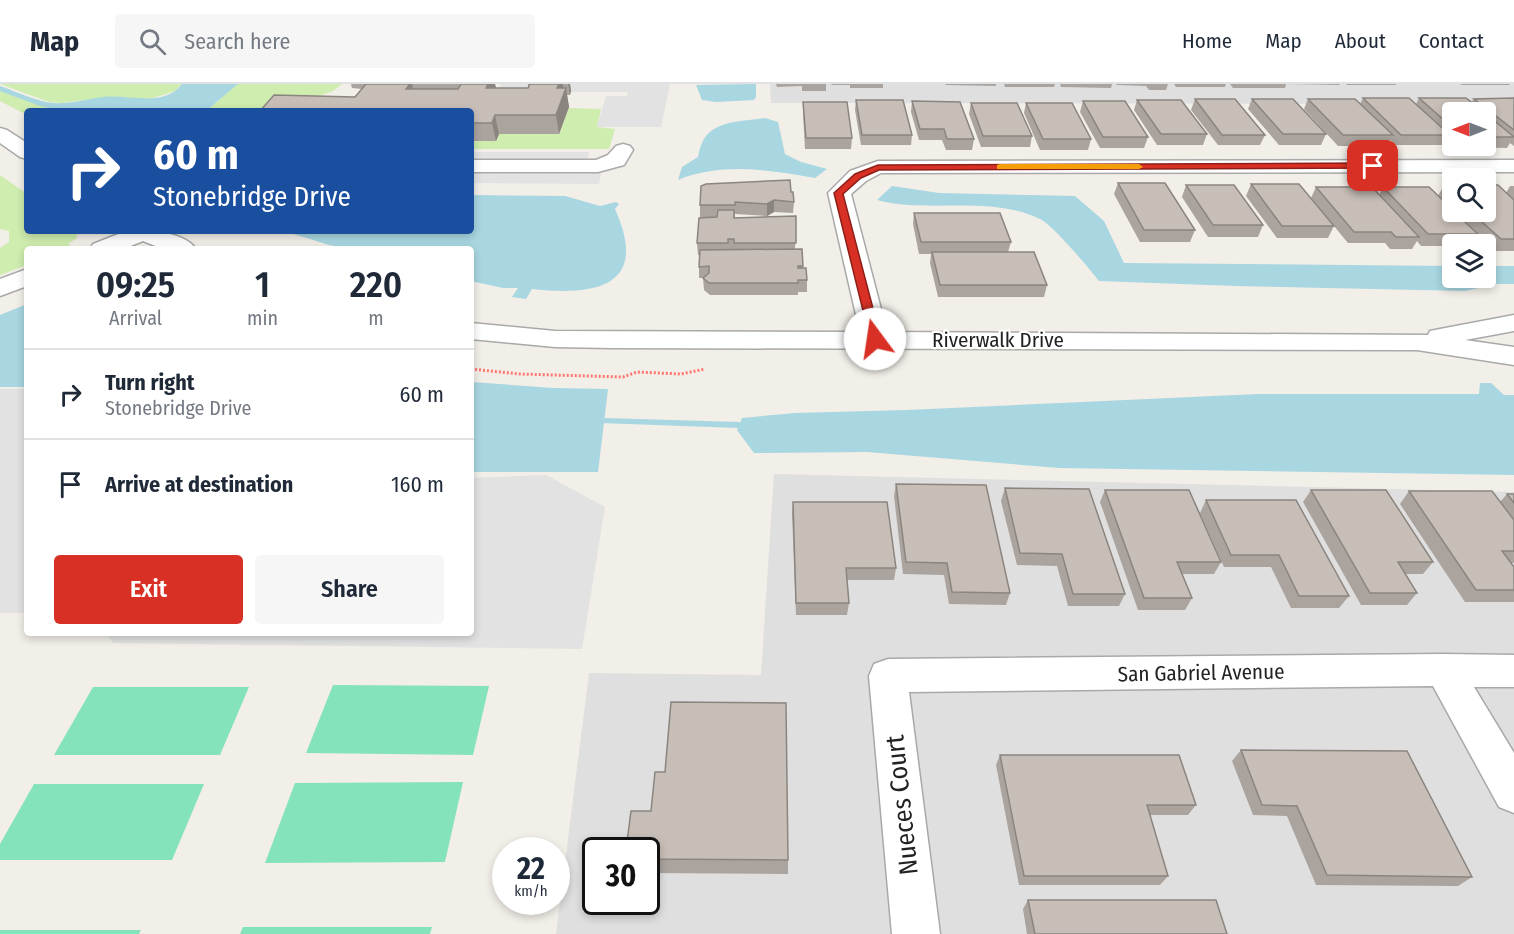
<!DOCTYPE html>
<style>
body{margin:0;font-family:"Fira Sans Condensed",sans-serif;background:#f6f6f7;color:#1f2937;height:100vh;display:flex;flex-direction:column;font-size:22px;white-space:nowrap}
*{box-sizing:border-box;margin:0}
p{font-size:20px;color:#747a83}
.icon{flex:none;width:33px;height:33px;fill:none;stroke:currentColor;stroke-width:2;stroke-linecap:round;stroke-linejoin:round}
.map{position:relative;flex:1;overflow:hidden}
.drawer{position:absolute;left:24px;top:162px;width:450px;height:390px;display:flex;flex-direction:column;background:#fff;border-radius:6px;box-shadow:0 3px 9px #0003}
.drawer>*{flex:none}
.guide{position:absolute;left:24px;top:24px;width:450px;height:126px;border-radius:6px;box-shadow:0 3px 9px #0003;background:#1a4fa0;color:#fff;overflow:hidden}
.needle{width:39px;rotate:270deg}
.fabs{position:absolute;left:1442px;top:18px;display:grid;gap:12px}
.fabs a{display:grid;place-items:center;width:54px;height:54px;border-radius:6px;background:#fff;box-shadow:0 3px 9px #0003;font-size:30px}
.speed{position:absolute;left:492px;top:753px;display:flex;gap:12px;font-size:30px;font-weight:700;text-align:center}
.speed>*{display:grid;place-content:center;width:78px;height:78px;border-radius:50%;background:#fff;box-shadow:0 3px 9px #0003;line-height:1}
.speed small{font-size:15px;font-weight:400}
.speed .limit{border:3px solid #111;border-radius:9px;background:#fff;color:#111}
.pin{position:absolute;display:grid;place-items:center;width:51px;height:51px;color:#fff;margin:-26px;border-radius:12px;box-shadow:0 3px 9px #0006}
.me{position:absolute;width:66px;margin:-33px;rotate:346deg;stroke-linejoin:round;filter:drop-shadow(0 0 4px #0008)}
.turn{display:flex;align-items:center;gap:21px;height:126px;padding:0 30px;font-size:27px}
.turn .icon{width:78px;height:78px;stroke-width:2.5}
.turn b{display:block;font-size:42px;line-height:51px}
.eta{display:flex;justify-content:space-evenly;align-items:center;height:102px;text-align:center}
.eta b{font-size:36px;font-weight:600;line-height:42px}
.button{display:flex;gap:12px;margin-top:auto;padding:12px 30px}
.button a{flex:1;height:69px;border-radius:6px;background:#d93025;color:#fff;font-size:24px;font-weight:600;line-height:69px;text-align:center}
.button a+a{background:#f6f6f7;color:#1f2937}
ul{padding:0;list-style:none}
li{display:flex;align-items:center;gap:18px;height:90px;padding:0 30px;border-top:2px solid #e0e1e3}
li div{flex:1}
li b{display:block;font-size:22px}
li em{font-style:normal}
header{display:flex;align-items:center;gap:36px;box-sizing:border-box;height:84px;padding:0 30px;background:#fff;border-bottom:2px solid #e0e1e3}
header strong{font-size:28px}
nav{display:flex;gap:33px;margin-inline-start:auto;font-size:21px}
.search{width:420px;height:54px;background:#f6f6f7;display:flex;align-items:center;gap:15px;box-sizing:border-box;padding:0 21px;border-radius:6px;color:#747a83;font-size:22px}
.map>svg:first-child{display:block}
.residential{fill:#e0dfdf;fill-rule:evenodd}
.grass{fill:#cfedae}
.pitch{fill:#85e3bb}
.parking{fill:#e2e2e2}
.water{fill:#a8d6e1}
.lines{fill:none;stroke-linecap:round;stroke-linejoin:round}
.stream{fill:#a8d6e1;fill-rule:evenodd}
.minor-casing{stroke:#a9a9a9;stroke-width:3}
.path{stroke:#fe766d;stroke-width:3;stroke-dasharray:2 2;stroke-linecap:butt}
.minor{fill:#fff;fill-rule:evenodd}
.wall{fill:#aba39d}
.shaded-wall{fill:#8b8580}
.building{fill:#c7beb7;stroke:#8b8580;stroke-width:1.5}
.route{fill:#d93025;stroke:#8d1f18;stroke-width:1.5}
.slow{fill:#f59e0b}
.labels{text-anchor:middle;dominant-baseline:central;stroke-width:4.5;stroke-linejoin:round;paint-order:stroke}
.street-label{font-size:21px;fill:#222;stroke:#fff}
.near-street-label{font-size:26px;fill:#222;stroke:#fff}
</style>
<header>
<strong>Map</strong>
<div class="search"><svg class="icon" aria-label="search" viewBox="0 0 24 24"><circle cx="10" cy="10" r="6"/><path d="M15 15l6 6"/></svg>Search here</div>
<nav><a>Home</a><a>Map</a><a>About</a><a>Contact</a></nav>
</header>
<div class="map">
<svg width="1514" height="850" viewBox="0 0 1514 850">
<rect width="100%" height="100%" fill="#f2eee8"/>
<g class="residential">
<polygon points="770,0 1514,0 1514,20 771,19"/>
<path d="M774,390L1514,408V850H556L589,589L761,591ZM596,766H646V818H596Z"/>
</g>
<g class="grass">
<polygon points="0,0 182,0 175,7 150,15 106,13 62,19 49,18"/>
<polygon points="238,0 342,0 333,7 279,27 206,27"/>
<polygon points="0,7 50,24 78,27 27,27 27,31 0,17"/>
<polygon points="569,24 601,25 597,43 615,45 609,65 471,65 475,57 499,50 559,50"/>
<polygon points="0,91 27,110 27,147 77,147 77,154 68,160 73,164 27,165 27,181 0,191 0,164 9,158 9,147 0,145"/>
</g>
<g class="pitch">
<polygon points="333,601 489,602 473,671 306,669"/>
<polygon points="93,603 249,603 220,671 54,671"/>
<polygon points="463,698 445,778 265,779 295,699"/>
<polygon points="34,700 204,700 172,776 0,776 0,760"/>
<polygon points="243,843 432,843 430,850 240,850"/>
<polygon points="0,846 141,846 139,850 0,850"/>
</g>
<g class="parking">
<polygon points="501,0 670,0 661,43 597,43 606,12 627,12 628,8 497,8"/>
<polygon points="471,68 589,68 587,76 593,77 601,90 599,100 471,99"/>
<rect x="0" y="305" width="27" height="224"/>
<polygon points="546,391 605,423 582,565 113,559 105,549 471,549 471,394"/>
</g>
<g class="water">
<path d="M182,0H238L206,27L61,26L40,22L0,7V2C17,8 35,17 53,19C70,20 87,15 103,13C129,10 164,24 182,0Z"/>
<polygon points="756,0 756,13 754,16 716,18 702,16 696,1"/>
<path d="M765,34L778,38L785,70L801,78L827,85L815,94C770,86 722,78 678,96L682,83L698,73C699,68 700,63 702,59C711,36 744,37 765,34Z"/>
<path d="M892,102L939,109L1075,112L1104,137L1124,179L1452,182V194H1485V182H1514V200H1496L1465,207L1236,202L1099,197C1089,184 1054,143 1042,136C991,110 930,130 877,116Z"/>
<path d="M471,111L565,112L600,122L616,118L619,120L615,125C650,203 596,212 532,205L526,215L512,213L518,204H503L471,197V165H351L329,161L284,147H471Z"/>
<polygon points="27,220 27,303 0,303 0,231"/>
<polygon points="471,298 553,304 608,305 598,388 471,388"/>
<polygon points="1480,299 1491,299 1504,311 1514,311 1514,391 1059,384 867,368 754,369 737,346 742,334 795,329 907,326 1258,310 1479,310"/>
</g>
<g class="lines">
<polygon class="stream" points="604,334 739,338 744,341 739,344 601,339 599,337 601,335"/>
<defs>
<g id="minor">
<polygon points="0,44 7,46 27,59 27,75 20,73 0,59"/>
<polygon points="623,60 630,62 633,66 624,81 598,88 471,88 471,76 596,76 608,71 616,62"/>
<polygon points="1514,76 1514,88 881,89 866,97 851,110 887,248 1428,251 1430,247 1440,245 1514,231 1514,247 1465,256 1514,263 1514,281 1417,266 612,264 555,263 471,255 471,239 555,247 860,248 828,109 850,87 878,77"/>
<path d="M126,147C146,147 183,146 196,165H163L143,157L123,165H90L93,160Z"/>
<polygon points="27,185 27,202 0,212 0,195"/>
<polygon points="1444,570 1514,571 1514,603 1474,603 1514,669 1514,729 1499,723 1433,602 909,608 940,850 892,850 869,592 874,580 888,575"/>
</g>
</defs>
<use href="#minor" class="minor-casing"/>
<polyline class="path" points="471,285 520,290 623,293 637,288 681,290 705,285"/>
<use href="#minor" class="minor"/>
</g>
<g class="wall">
<polygon points="351,0 495,0 496,4 528,4 528,0 570,0 571,7 570,11 567,11 569,23 559,50 499,50 496,57 471,57 471,27 355,13 362,5 352,4"/>
<polygon points="776,0 826,0 826,7 802,7 802,2 777,3"/>
<polygon points="831,0 883,0 883,4 850,4 850,1 832,1"/>
<polygon points="945,0 996,0 996,2 946,1"/>
<polygon points="1004,0 1055,0 1054,3 1005,3"/>
<polygon points="1060,0 1112,0 1111,4 1061,3"/>
<polygon points="1116,0 1168,0 1166,6 1149,6 1146,2 1117,1"/>
<polygon points="1174,0 1226,0 1225,3 1176,3"/>
<polygon points="1230,0 1286,0 1285,4 1233,4"/>
<polygon points="1287,0 1340,0 1339,1"/>
<polygon points="1346,0 1396,0 1396,1 1347,1"/>
<polygon points="1460,0 1510,0 1509,1 1462,1"/>
<polygon points="1363,14 1416,20 1419,14 1471,18 1474,15 1514,14 1514,62 1510,59 1507,64 1457,63 1455,62 1485,62 1485,28 1452,28 1452,59 1448,55 1444,61 1396,61 1390,56 1387,62 1338,62 1304,25 1308,15 1360,20"/>
<polygon points="1195,15 1265,51 1260,61 1218,61 1191,26"/>
<polygon points="1252,15 1326,50 1321,61 1279,61 1248,25"/>
<polygon points="856,16 912,51 911,61 861,61 855,26"/>
<polygon points="1137,16 1207,50 1203,61 1157,61 1134,26"/>
<polygon points="912,17 974,55 972,66 946,66 942,56 919,56 911,28"/>
<polygon points="1083,17 1148,53 1144,64 1100,64 1080,28"/>
<polygon points="803,18 852,54 851,65 805,65 803,29"/>
<polygon points="971,19 1032,52 1030,63 981,63 969,30"/>
<polygon points="1026,19 1091,55 1088,66 1040,66 1024,29"/>
<polygon points="1118,99 1195,146 1190,158 1140,158 1114,110"/>
<polygon points="1251,100 1334,142 1328,154 1277,154 1246,112"/>
<polygon points="1186,101 1263,141 1258,153 1208,153 1182,113"/>
<polygon points="1444,101 1452,101 1452,128 1485,128 1506,109 1510,102 1514,102 1514,167 1493,167 1477,152 1472,160 1452,160 1452,162 1421,162 1417,157 1412,165 1390,165 1385,159 1348,159 1311,114 1316,103 1379,111 1383,103 1438,112"/>
<polygon points="791,108 794,118 793,129 774,128 767,132 735,130 735,133 734,133 734,134 796,132 795,165 802,165 803,184 807,196 807,208 798,208 798,211 710,211 704,206 703,194 699,194 699,183 700,171 698,171 697,159 714,133 700,133 700,121"/>
<polygon points="914,129 1011,158 1008,168 1047,201 1044,213 938,213 930,179 931,170 919,170 913,140"/>
<polygon points="896,400 1010,509 1006,521 949,520 944,491 903,490 894,412"/>
<polygon points="1005,404 1125,510 1119,522 1068,522 1057,482 1017,481 1001,417"/>
<polygon points="1105,406 1221,478 1214,490 1182,490 1192,514 1185,526 1138,526 1100,418"/>
<polygon points="1311,406 1433,478 1423,490 1405,490 1417,509 1407,521 1361,521 1303,418"/>
<polygon points="1409,407 1500,418 1507,410 1514,410 1514,479 1511,479 1514,483 1514,518 1465,518 1400,420"/>
<polygon points="1206,416 1349,512 1339,524 1291,524 1271,483 1224,483 1200,429"/>
<polygon points="793,418 896,484 894,496 847,496 849,519 847,531 796,531 792,430"/>
<polygon points="1241,666 1472,793 1458,802 1316,801 1287,732 1253,731 1232,677"/>
<polygon points="1000,671 1196,721 1188,731 1150,731 1168,792 1160,801 1019,801 996,681"/>
<polygon points="646,766 788,776 788,790 646,789"/>
<polygon points="1028,816 1227,850 1027,850 1023,825"/>
</g>
<g class="shaded-wall">
<polygon points="410,0 412,0 416,16 406,5"/>
<polygon points="488,0 495,0 497,9 486,4"/>
<polygon points="559,0 563,0 564,11 566,4 569,23 559,50 556,31 557,4"/>
<polygon points="568,0 570,0 571,7 570,11"/>
<polygon points="495,31 499,50 496,57 492,39"/>
<polygon points="774,116 774,128 767,132 767,120"/>
</g>
<g class="building">
<polygon points="366,0 410,0 406,5 458,5 461,0 488,0 486,4 528,4 530,0 559,0 557,4 566,4 556,31 495,31 492,39 471,39 471,27 260,27 274,11 355,13"/>
<polygon points="1363,14 1409,14 1450,51 1401,51"/>
<polygon points="1419,14 1466,14 1484,28 1452,28 1452,43"/>
<polygon points="1514,14 1514,46 1474,15"/>
<polygon points="1195,15 1235,15 1265,51 1222,51"/>
<polygon points="1252,15 1293,15 1326,50 1283,50"/>
<polygon points="1308,15 1355,15 1393,51 1343,51"/>
<polygon points="856,16 903,16 912,51 862,51"/>
<polygon points="1137,16 1181,16 1207,50 1161,50"/>
<polygon points="912,17 960,18 974,55 947,55 944,45 920,45"/>
<polygon points="1083,17 1125,17 1148,53 1103,53"/>
<polygon points="803,18 847,18 852,54 806,54"/>
<polygon points="971,19 1017,19 1032,52 983,52"/>
<polygon points="1026,19 1072,19 1091,55 1043,55"/>
<polygon points="1485,29 1514,53 1485,53"/>
<polygon points="790,96 791,108 793,108 794,118 774,116 767,120 735,118 735,121 700,121 701,102 706,100"/>
<polygon points="1118,99 1165,99 1195,146 1144,146"/>
<polygon points="1251,100 1299,100 1334,142 1282,142"/>
<polygon points="1186,101 1234,101 1263,141 1213,141"/>
<polygon points="1444,101 1452,101 1452,109"/>
<polygon points="1485,101 1498,101 1514,116 1514,155 1501,155 1471,128 1485,128"/>
<polygon points="1316,103 1372,103 1419,153 1396,153 1391,148 1354,148"/>
<polygon points="1383,103 1429,103 1452,125 1452,128 1454,128 1478,150 1428,150"/>
<polygon points="718,126 734,126 734,134 796,132 796,159 734,159 734,155 728,155 728,159 697,159 699,134 717,133"/>
<polygon points="914,129 1000,129 1011,158 921,158"/>
<polygon points="802,165 803,182 798,182 798,184 806,184 807,196 798,196 798,199 709,199 703,194 709,189 709,182 699,183 700,166"/>
<polygon points="932,168 1034,168 1047,201 940,201"/>
<polygon points="896,400 986,401 1010,509 952,508 947,479 906,478"/>
<polygon points="1005,404 1089,405 1125,510 1073,510 1062,470 1020,469"/>
<polygon points="1105,406 1189,406 1221,478 1177,478 1192,514 1144,514"/>
<polygon points="1311,406 1386,406 1433,478 1398,478 1417,509 1370,509"/>
<polygon points="1409,407 1492,407 1514,436 1514,467 1502,467 1514,483 1514,506 1476,506"/>
<polygon points="1507,410 1514,410 1514,419"/>
<polygon points="1206,416 1296,416 1349,512 1299,512 1279,471 1231,471"/>
<polygon points="793,418 887,418 896,484 846,484 849,519 796,519"/>
<polygon points="671,618 786,619 788,776 646,775 646,766 626,766 631,727 651,727 655,688 665,688"/>
<polygon points="1241,666 1407,667 1472,793 1327,791 1297,722 1262,721"/>
<polygon points="1000,671 1179,671 1196,721 1147,721 1168,792 1024,792"/>
<polygon points="1028,816 1216,816 1227,850 1035,850"/>
</g>
<polygon class="route" points="1373,79 1376,80 1376,84 879,86 861,94 843,110 881,255 875,259 870,255 834,109 855,90 878,81"/>
<polygon class="slow" points="1000,80 1139,80 1143,83 1139,85 997,85 997,81"/>
<g class="labels">
<g class="street-label">
<text x="998" y="256">Riverwalk Drive</text>
<text transform="translate(1201 589) rotate(-1)">San Gabriel Avenue</text>
</g>
<g class="near-street-label">
<text transform="translate(902 721) rotate(-96)">Nueces Court</text>
</g>
</g>
</svg>
<div class="fabs">
<a><svg class="needle" viewBox="-14 -14 28 28"><path d="M0-13l5 13h-10z" fill="#e53935"/><path d="M0 13l5-13h-10z" fill="#747a83"/></svg></a>
<a><svg class="icon" aria-label="search" viewBox="0 0 24 24"><circle cx="10" cy="10" r="6"/><path d="M15 15l6 6"/></svg></a>
<a><svg class="icon" aria-label="layers" viewBox="0 0 24 24"><path d="M12 4l9 5-9 5-9-5zM3 14l9 5 9-5"/></svg></a>
</div>
<div class="speed"><div>22<small>km/h</small></div><div class="limit">30</div></div>
<div class="pin" style="left:1373px;top:82px;background:#d93025"><svg class="icon" aria-label="arrive" viewBox="0 0 24 24"><path d="M6 21V4h12l-3 4 3 4H6"/></svg></div>
<svg class="me" style="left:875px;top:255px" viewBox="-20 -20 40 40"><circle r="19" fill="#fff"/><path d="M0-13L10 11 0 6-10 11z" fill="#d93025"/></svg>
<div class="guide">
<div class="turn"><svg class="icon" aria-label="right" viewBox="0 0 24 24"><path d="M7 20v-9h11M14 6l5 5-5 5"/></svg><div><b>60 m</b>Stonebridge Drive</div></div>
</div>
<section class="drawer">
<div class="eta">
<div><b>09:25</b><p>Arrival</p></div>
<div><b>1</b><p>min</p></div>
<div><b>220</b><p>m</p></div>
</div>
<ul>
<li><svg class="icon" aria-label="right" viewBox="0 0 24 24"><path d="M7 20v-9h11M14 6l5 5-5 5"/></svg><div><b>Turn right</b><p>Stonebridge Drive</p></div><em>60 m</em></li>
<li><svg class="icon" aria-label="arrive" viewBox="0 0 24 24"><path d="M6 21V4h12l-3 4 3 4H6"/></svg><div><b>Arrive at destination</b></div><em>160 m</em></li>
</ul>
<div class="button"><a>Exit</a><a>Share</a></div>
</section>
</div>
